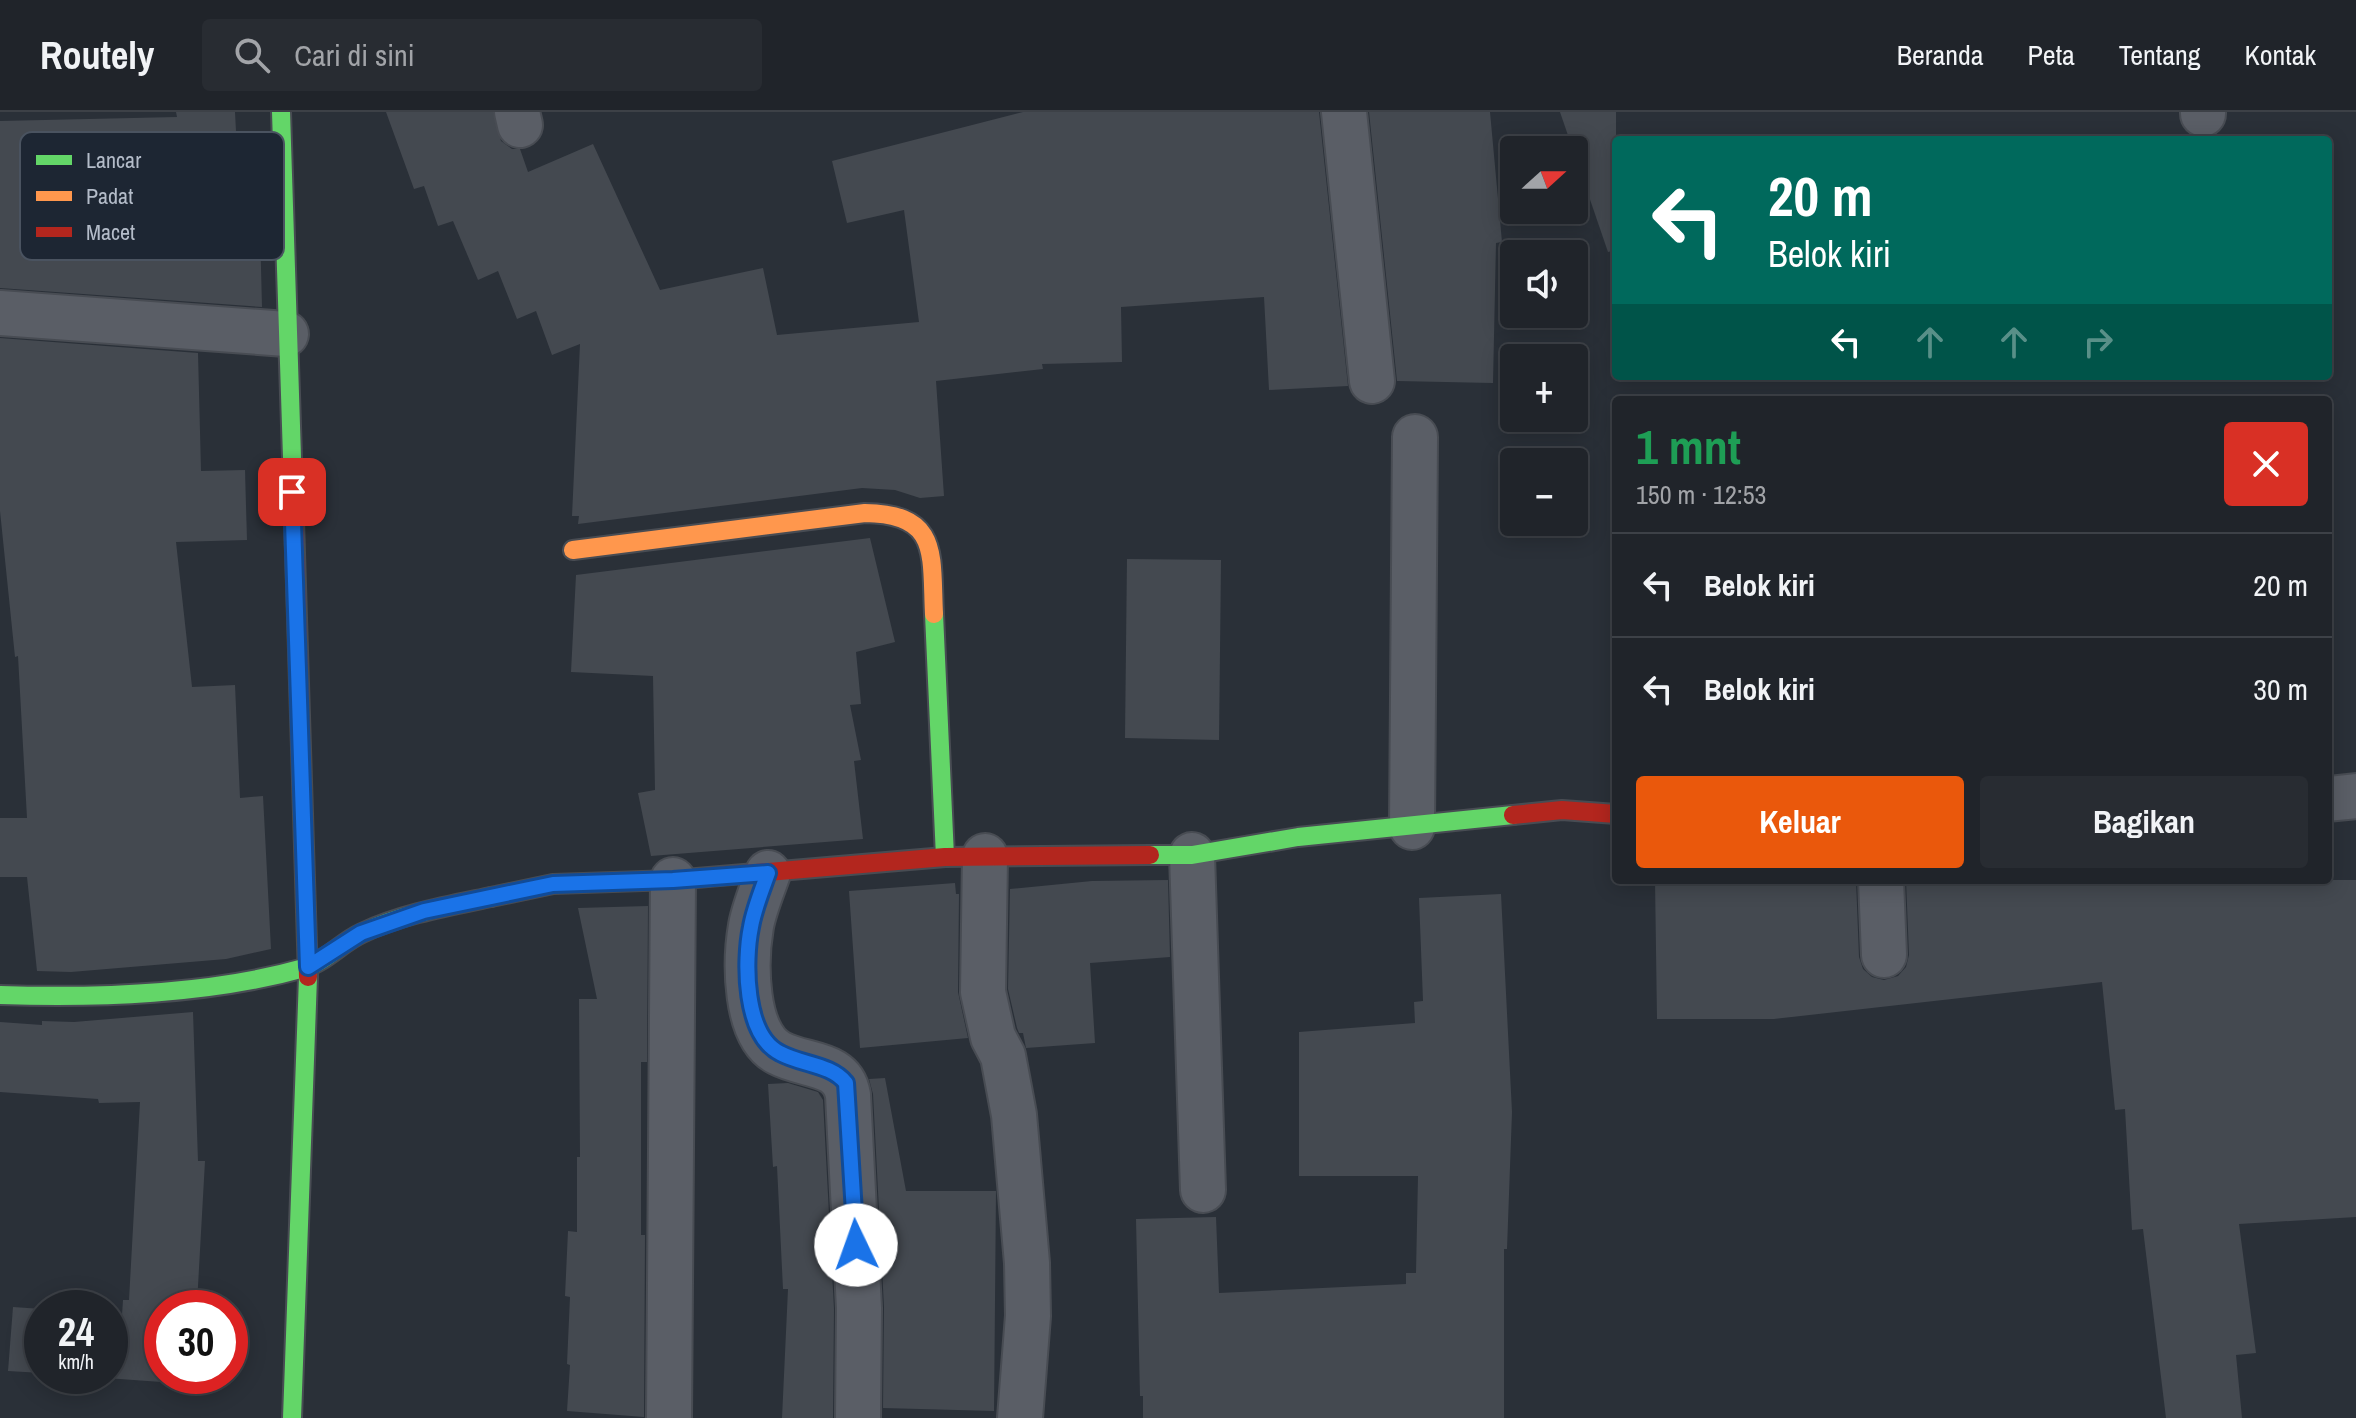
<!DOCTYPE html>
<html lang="id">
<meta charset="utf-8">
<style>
body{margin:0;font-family:"Archivo Narrow",sans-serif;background:#282c32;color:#f1f3f6;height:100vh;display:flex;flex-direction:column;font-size:30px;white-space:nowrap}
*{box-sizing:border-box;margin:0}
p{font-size:26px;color:#a2a4a8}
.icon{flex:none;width:44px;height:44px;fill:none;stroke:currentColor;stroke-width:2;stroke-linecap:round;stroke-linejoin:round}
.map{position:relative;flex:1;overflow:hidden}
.drawer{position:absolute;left:1612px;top:284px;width:720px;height:488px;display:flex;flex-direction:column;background:#20242a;border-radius:8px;box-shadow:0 4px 20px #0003,0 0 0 2px #3d4147}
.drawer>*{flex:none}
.hud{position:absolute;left:1612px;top:24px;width:720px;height:244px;border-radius:8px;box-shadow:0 4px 20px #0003,0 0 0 2px #3d4147;background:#00695c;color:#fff;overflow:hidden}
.needle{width:52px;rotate:69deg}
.buttons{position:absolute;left:1500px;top:24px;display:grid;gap:16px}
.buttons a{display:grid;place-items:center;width:88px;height:88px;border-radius:8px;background:#20242a;box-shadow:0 4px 20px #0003,0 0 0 2px #3d4147;font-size:40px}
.speed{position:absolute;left:24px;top:1178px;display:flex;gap:16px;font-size:40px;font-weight:700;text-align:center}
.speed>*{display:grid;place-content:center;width:104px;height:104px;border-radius:50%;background:#20242a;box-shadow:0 4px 20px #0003,0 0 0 2px #3d4147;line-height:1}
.speed small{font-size:20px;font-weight:400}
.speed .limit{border:12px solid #d22;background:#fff;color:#111}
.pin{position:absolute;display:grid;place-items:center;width:68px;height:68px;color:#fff;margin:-34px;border-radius:16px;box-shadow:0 4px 12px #0006}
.me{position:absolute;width:88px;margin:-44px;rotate:357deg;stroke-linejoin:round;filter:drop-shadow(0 0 6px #0008)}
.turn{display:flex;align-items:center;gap:28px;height:168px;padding:0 24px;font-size:36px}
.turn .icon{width:104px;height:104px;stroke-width:2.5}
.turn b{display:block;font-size:56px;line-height:68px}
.lanes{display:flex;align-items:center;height:76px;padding:0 24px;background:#0003;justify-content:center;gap:40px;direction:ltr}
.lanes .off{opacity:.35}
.round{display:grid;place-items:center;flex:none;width:84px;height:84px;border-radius:8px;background:#282c32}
.overview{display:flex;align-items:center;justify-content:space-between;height:136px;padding:0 24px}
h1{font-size:48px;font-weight:800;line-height:60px;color:#1e9e55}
.button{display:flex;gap:16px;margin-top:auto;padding:16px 24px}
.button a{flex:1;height:92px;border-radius:8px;background:#ea580c;color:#fff;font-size:32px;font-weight:800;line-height:92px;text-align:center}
.button a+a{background:#282c32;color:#f1f3f6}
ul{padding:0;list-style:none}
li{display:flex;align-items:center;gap:24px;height:104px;padding:0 24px;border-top:2px solid #3d4147}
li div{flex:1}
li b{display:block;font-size:30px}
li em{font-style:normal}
header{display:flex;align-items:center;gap:48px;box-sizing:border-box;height:112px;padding:0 40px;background:#20242a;border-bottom:2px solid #3d4147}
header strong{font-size:38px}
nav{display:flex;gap:44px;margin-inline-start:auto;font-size:28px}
.search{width:560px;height:72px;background:#282c32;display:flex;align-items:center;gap:20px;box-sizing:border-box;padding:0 28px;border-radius:8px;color:#a2a4a8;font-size:30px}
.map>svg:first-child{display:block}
.building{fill:#444950}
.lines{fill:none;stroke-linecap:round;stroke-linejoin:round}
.street-casing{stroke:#484c53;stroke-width:48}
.fast-casing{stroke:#484c53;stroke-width:22}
.slow-casing{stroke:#484c53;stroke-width:22}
.jam-casing{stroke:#484c53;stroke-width:22}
.street{stroke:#5a5e66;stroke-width:44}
.fast{stroke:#63d668;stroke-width:18}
.slow{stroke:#ff974d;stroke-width:18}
.jam{stroke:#b3261e;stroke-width:18}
.route-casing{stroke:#114b97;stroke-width:20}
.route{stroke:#1a73e8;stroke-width:14}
.key{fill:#1d2633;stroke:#4a5360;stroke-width:2}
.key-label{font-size:22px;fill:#b4bcc9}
</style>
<header>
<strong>Routely</strong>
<div class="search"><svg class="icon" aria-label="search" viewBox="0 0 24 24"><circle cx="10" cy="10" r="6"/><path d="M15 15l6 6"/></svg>Cari di sini</div>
<nav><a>Beranda</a><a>Peta</a><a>Tentang</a><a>Kontak</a></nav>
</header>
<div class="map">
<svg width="2356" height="1306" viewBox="0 0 2356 1306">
<rect width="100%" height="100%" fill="#2a3038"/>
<g class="building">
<polygon points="176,0 235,0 241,116 260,116 262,195 0,176 0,9 177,5"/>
<polygon points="386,0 493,0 501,29 512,37 520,37 528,60 593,32 660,178 763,156 777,223 919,210 904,98 847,111 832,49 1023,0 1319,0 1348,274 1269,278 1264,185 1121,195 1122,250 1042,252 1043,257 936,269 944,384 920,386 895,378 862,376 578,412 579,404 572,404 580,232 552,243 536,199 517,207 498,159 478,168 453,109 438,114 424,74 414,77"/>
<polygon points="1369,0 1490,0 1502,130 1496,131 1493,271 1397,269"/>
<polygon points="1560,0 1616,0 1616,138 1608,140"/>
<polygon points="0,226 198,241 201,359 245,358 247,428 176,430 192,575 235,573 240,686 263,684 271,837 226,847 71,860 37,859 27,765 0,765 0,706 27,706 18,544 15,545 0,399"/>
<polygon points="870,426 895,530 856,540 861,592 850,593 861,648 854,649 863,727 651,744 638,681 655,678 653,564 571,560 576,463"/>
<polygon points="1127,447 1221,448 1219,628 1125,626"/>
<polygon points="1168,768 1170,845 1090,851 1095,931 1026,936 1023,921 1019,921 1017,916 1008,877 1010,777 1092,769"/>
<polygon points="1655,768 1856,768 1859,845 1863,857 1872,865 1884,868 1898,864 1906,855 1909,843 1906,768 2356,768 2356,1105 2239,1112 2256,1241 2236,1243 2242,1306 2166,1306 2143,1117 2132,1118 2125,997 2115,998 2102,870 1774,907 1657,907"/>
<polygon points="955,771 956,782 959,782 958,880 968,926 860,936 849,779"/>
<polygon points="1501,782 1512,1000 1507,1137 1504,1137 1504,1306 1143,1306 1143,1284 1140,1284 1136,1107 1216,1105 1219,1181 1406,1172 1406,1161 1416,1161 1418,1064 1299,1064 1299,920 1415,911 1414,890 1423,889 1419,786"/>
<polygon points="648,794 647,950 641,950 641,1123 645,1123 644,1305 567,1299 570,1253 567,1252 570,1185 565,1184 568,1119 577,1120 577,1045 580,1045 579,887 597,887 578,796"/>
<polygon points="193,900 198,1049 205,1049 197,1192 222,1193 221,1196 162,1196 162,1264 218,1264 217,1274 78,1264 110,1264 110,1202 122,1203 123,1188 129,1188 140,990 99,991 98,987 0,980 0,910 42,913 42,909 74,910"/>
<polygon points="885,966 906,1079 996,1079 994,1299 883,1296 884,1195 873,982 869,967"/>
<polygon points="788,971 818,980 823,988 834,1197 833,1306 782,1306 788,1177 783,1177 777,1054 773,1055 768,972"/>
<polygon points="13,1195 42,1197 42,1261 8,1259"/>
</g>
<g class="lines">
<defs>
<g id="street">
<polyline points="517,0 520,13"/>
<polyline points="1344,0 1372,269"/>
<polyline points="2203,0 2203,2"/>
<polyline points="0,201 286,222"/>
<polyline points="2328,687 2356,684"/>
<polyline points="1412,715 1415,325"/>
<polyline points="1192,743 1203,1078"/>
<polyline points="985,744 983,880 993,925 1003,944 1014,1003 1027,1151 1028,1204 1020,1306"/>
<path d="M768,761C762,778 754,797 751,814C745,849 744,923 779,941C805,955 842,949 848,983L859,1196L858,1306"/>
<polyline points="1881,768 1884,843"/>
<polyline points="669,1306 673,768"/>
</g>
<g id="fast">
<polyline points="281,0 294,408"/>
<polyline points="934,502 945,745"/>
<polyline points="1150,743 1192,743 1298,725 1513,703"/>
<path d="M0,883C98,886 209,883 304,856C325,850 342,830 362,821C402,802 448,794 491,785"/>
<polyline points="292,1306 308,865"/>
</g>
<path id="slow" d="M573,438L865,401C940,402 931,442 934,502"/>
<g id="jam">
<polyline points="294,408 308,865"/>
<polyline points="1513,703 1562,698 1616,702"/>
<polyline points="491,785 553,772 673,768 945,745 1150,743"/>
</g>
</defs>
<use href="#street" class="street-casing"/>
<use href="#fast" class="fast-casing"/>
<use href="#slow" class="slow-casing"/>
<use href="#jam" class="jam-casing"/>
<use href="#street" class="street"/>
<use href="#fast" class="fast"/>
<use href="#slow" class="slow"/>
<use href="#jam" class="jam"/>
</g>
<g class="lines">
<defs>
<path id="route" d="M292,380L308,855L361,821L424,799L553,772L673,768L768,761C762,778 754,797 751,815C744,849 744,923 780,941C802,953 831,952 846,971L856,1133"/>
</defs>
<use href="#route" class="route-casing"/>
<use href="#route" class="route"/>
</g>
<rect x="20" y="20" width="264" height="128" rx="12" class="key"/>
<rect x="36" y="43" width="36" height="10" fill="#63d668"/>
<rect x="36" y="79" width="36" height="10" fill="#ff974d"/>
<rect x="36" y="115" width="36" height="10" fill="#b3261e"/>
<g class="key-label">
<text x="86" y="56">Lancar</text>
<text x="86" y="92">Padat</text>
<text x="86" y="128">Macet</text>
</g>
</svg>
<div class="buttons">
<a><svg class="needle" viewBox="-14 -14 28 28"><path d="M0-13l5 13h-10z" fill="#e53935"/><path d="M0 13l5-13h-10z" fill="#a2a4a8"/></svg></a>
<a><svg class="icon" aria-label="sound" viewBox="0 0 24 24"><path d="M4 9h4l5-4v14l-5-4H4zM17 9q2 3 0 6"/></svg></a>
<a>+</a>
<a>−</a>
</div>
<div class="speed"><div>24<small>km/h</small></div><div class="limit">30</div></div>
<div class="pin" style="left:292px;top:380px;background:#d93025"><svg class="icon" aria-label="arrive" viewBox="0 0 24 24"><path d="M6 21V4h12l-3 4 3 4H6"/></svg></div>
<svg class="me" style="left:856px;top:1133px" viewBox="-20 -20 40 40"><circle r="19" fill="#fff"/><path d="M0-13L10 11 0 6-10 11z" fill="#1a73e8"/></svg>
<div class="hud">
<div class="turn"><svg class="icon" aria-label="left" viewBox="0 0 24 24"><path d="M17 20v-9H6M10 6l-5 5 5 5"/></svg><div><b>20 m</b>Belok kiri</div></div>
<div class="lanes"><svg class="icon" aria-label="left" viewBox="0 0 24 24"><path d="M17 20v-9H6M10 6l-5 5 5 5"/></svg><svg class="icon off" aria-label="ahead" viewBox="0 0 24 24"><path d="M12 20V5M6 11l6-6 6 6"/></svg><svg class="icon off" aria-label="ahead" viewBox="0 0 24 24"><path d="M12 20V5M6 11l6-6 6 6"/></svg><svg class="icon off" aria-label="right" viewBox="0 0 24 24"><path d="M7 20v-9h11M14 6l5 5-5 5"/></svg></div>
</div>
<section class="drawer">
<div class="overview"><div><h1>1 mnt</h1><p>150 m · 12:53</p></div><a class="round" style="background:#d93025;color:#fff"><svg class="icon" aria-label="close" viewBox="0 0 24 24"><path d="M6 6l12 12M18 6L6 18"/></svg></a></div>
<ul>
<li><svg class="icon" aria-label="left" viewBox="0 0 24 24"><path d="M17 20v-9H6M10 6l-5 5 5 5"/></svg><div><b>Belok kiri</b></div><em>20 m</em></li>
<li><svg class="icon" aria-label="left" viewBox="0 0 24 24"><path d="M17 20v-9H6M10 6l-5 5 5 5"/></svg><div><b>Belok kiri</b></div><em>30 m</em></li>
</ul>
<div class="button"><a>Keluar</a><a>Bagikan</a></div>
</section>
</div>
